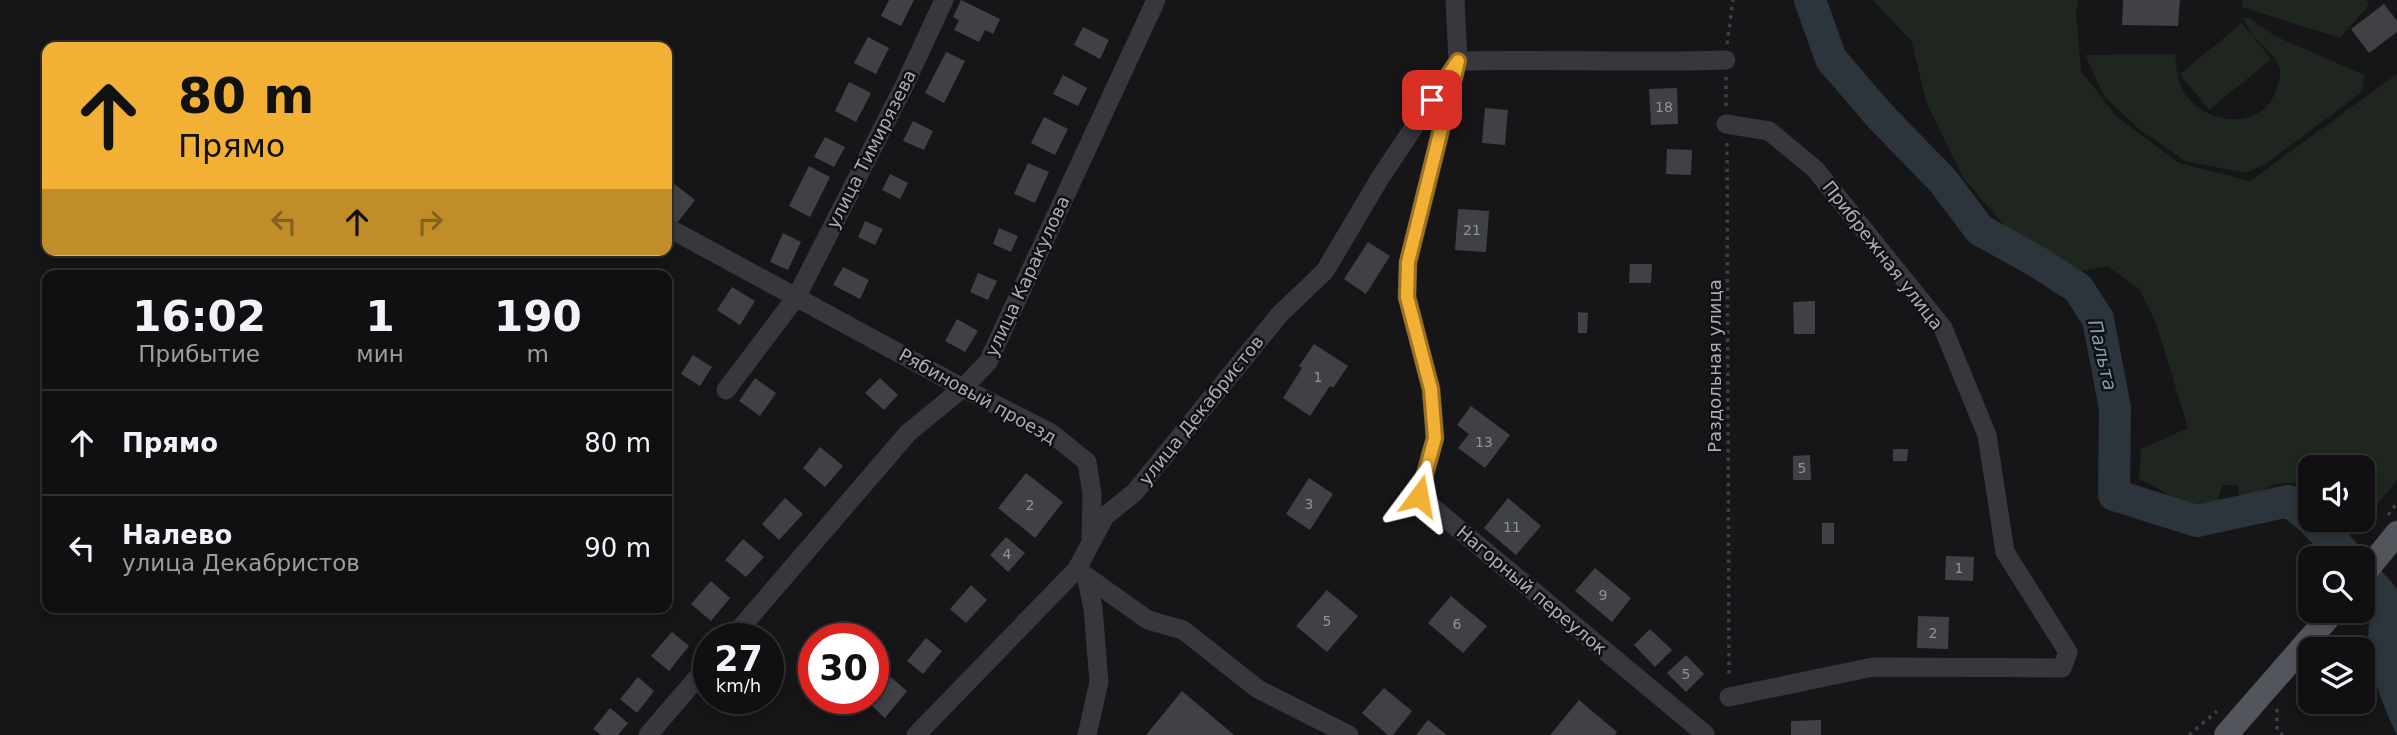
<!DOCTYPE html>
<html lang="ru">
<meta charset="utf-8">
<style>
body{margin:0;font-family:"DejaVu Sans",sans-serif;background:#1e1e20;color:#f1f3f6;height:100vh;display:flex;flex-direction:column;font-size:26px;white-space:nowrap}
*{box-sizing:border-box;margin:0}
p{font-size:23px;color:#9c9d9f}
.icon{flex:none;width:38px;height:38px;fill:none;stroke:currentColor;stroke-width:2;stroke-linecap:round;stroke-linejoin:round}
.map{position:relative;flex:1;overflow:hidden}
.details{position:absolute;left:42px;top:270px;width:630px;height:343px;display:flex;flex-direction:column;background:#101012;border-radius:14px;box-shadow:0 4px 10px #0003,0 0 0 2px #303032}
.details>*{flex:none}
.banner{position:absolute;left:42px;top:42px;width:630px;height:214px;border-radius:14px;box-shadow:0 4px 10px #0003,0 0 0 2px #303032;background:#f2b134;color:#111;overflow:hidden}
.tools{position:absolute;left:2298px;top:455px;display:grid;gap:14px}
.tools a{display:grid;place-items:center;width:77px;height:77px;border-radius:14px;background:#101012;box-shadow:0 4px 10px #0003,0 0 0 2px #303032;font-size:35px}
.speed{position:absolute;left:693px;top:623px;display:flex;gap:14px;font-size:35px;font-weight:700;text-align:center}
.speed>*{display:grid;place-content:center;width:91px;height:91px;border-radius:50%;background:#101012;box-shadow:0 4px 10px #0003,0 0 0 2px #303032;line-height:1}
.speed small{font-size:18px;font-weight:400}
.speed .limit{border:10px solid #d22;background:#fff;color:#111}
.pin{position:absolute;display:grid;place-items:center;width:60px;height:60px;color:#fff;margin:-30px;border-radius:14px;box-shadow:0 4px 10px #0006}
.me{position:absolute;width:77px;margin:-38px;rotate:13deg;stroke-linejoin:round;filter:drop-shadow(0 0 5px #0008)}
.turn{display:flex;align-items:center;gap:24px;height:147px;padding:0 21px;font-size:32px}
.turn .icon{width:91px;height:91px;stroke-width:2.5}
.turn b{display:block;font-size:49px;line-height:60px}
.lanes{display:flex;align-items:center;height:66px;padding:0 21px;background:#0003;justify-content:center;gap:35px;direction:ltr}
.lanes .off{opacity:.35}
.eta{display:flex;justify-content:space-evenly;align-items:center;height:119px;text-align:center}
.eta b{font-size:42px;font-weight:700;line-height:49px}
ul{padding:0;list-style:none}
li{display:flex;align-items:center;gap:21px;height:105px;padding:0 21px;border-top:2px solid #303032}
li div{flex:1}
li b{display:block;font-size:26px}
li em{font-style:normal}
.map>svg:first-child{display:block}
.green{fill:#1e261f}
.water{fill:#2c353c}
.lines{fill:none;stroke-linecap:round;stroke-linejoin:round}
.river{stroke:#2c353c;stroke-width:32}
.building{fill:#404145}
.path{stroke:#3d3f44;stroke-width:3.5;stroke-dasharray:3.5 5;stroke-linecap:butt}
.minor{stroke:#37383d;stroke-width:19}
.major{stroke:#53555c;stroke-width:24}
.route-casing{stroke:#9d7322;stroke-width:18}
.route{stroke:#f2b134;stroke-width:12}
.labels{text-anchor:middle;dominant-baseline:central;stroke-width:5;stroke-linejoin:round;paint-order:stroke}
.number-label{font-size:14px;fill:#8e929b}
.street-label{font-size:18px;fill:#a8adb8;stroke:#111113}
.water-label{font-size:19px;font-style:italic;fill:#7f9bb3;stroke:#111113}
</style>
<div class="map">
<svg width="2397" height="735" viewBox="0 0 2397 735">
<rect width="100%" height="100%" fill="#161618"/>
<g class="green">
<path d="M1873,0H2078L2076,13L2081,71L2116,116L2179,163L2250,181L2397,74V480L2353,535L2344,534L2338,520H2362V467H2310V493L2297,483L2272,484L2257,496L2240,499L2237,485H2222C2217,502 2215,513 2195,516L2183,503L2139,478L2141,449L2188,428L2156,323L2139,289L2107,266L2070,273L2014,236L1964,179L1926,102L1912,42Z"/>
<polygon points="2243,0 2366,0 2369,5 2340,38 2242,7"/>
<path d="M2243,18H2250L2275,36L2365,75L2361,93L2264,165L2246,173L2185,161L2138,128L2104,96L2085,55L2175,54C2176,63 2177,73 2179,81C2193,125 2264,136 2277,87C2278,82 2281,76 2280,71C2277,55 2260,45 2251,33C2248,28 2246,23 2243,18Z"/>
<polygon points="2242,23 2271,59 2209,110 2180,74"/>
</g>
<path class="water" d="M2392,586L2397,588V735C2378,697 2346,614 2392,586Z"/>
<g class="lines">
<g class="river">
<polyline points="1810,0 1831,59 1880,116 1943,181 1980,230 2036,261 2078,288 2098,319 2115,408 2114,495 2197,521 2289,501 2310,518"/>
<polyline points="2312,520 2349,558"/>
<polyline points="2362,574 2380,593 2397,634"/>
</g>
</g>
<g class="building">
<polygon points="889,0 914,0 901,26 881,16"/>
<polygon points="961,0 1000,19 993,34 985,30 979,42 954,30 959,20 953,17"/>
<polygon points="2123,0 2180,0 2178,26 2122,25"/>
<polygon points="2384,4 2397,21 2397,32 2369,53 2351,29"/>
<polygon points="1083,27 1109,40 1100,59 1074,45"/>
<polygon points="868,37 889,48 876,74 854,63"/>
<polygon points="946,52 965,61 944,103 925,93"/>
<polygon points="1063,75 1087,88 1078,106 1053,94"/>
<polygon points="849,82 871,93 856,122 835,111"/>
<polygon points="1677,88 1678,124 1651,125 1649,89"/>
<polygon points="1485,108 1508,110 1505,145 1482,143"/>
<polygon points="1044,117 1068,129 1055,155 1031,143"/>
<polygon points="913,121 933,131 924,150 903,141"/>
<polygon points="825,137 845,147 834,167 814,157"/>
<polygon points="1667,149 1692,150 1691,175 1666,174"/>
<polygon points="1028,163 1049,172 1035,203 1014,194"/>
<polygon points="809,166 830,177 810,217 789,206"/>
<polygon points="890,174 908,183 900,199 882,190"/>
<polygon points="672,182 695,200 677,223 667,214 667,189"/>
<polygon points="1458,209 1489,211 1486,252 1455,250"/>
<polygon points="865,221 883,229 875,245 858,237"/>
<polygon points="999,228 1018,236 1011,252 993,244"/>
<polygon points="783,233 801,242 788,270 770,262"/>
<polygon points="1368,242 1390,256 1366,294 1344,279"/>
<polygon points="1630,264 1652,264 1651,283 1629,283"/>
<polygon points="843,267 869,280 860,299 833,285"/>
<polygon points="978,273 997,281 988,300 970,292"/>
<polygon points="732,287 755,301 740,325 717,310"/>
<polygon points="1815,301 1815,334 1794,334 1793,302"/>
<polygon points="1578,312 1588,313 1587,333 1578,333"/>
<polygon points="957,319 978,331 965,352 945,341"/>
<polygon points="1314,344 1348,366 1333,388 1330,386 1310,416 1283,398 1302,368 1299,366"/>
<polygon points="693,355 712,367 700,386 681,374"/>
<polygon points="755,378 776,393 760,416 739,401"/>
<polygon points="880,378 898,395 884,410 865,393"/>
<polygon points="1471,406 1510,435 1485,468 1458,448 1469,434 1457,425"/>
<polygon points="820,447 843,466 825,487 803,468"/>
<polygon points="1893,449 1908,449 1907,461 1893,461"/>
<polygon points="1810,455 1811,480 1793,480 1793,456"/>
<polygon points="1026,473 1063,502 1035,538 998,508"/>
<polygon points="1309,478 1333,494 1310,530 1286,514"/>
<polygon points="785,498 803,514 779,540 762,524"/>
<polygon points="1508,498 1541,526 1516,555 1484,528"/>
<rect x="1822" y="523" width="12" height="21"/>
<polygon points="1006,537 1025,553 1008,572 990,555"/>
<polygon points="743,539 764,557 746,577 725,560"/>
<polygon points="1946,556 1974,557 1973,581 1945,580"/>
<polygon points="1595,568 1631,598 1612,622 1575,591"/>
<polygon points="711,581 730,598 711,621 691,604"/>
<polygon points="971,585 987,600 966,623 950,609"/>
<polygon points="1327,590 1358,616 1327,652 1296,626"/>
<polygon points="1451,596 1487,626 1463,653 1428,623"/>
<polygon points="1918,616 1949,617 1948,649 1917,648"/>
<polygon points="1650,629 1672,650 1655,667 1634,645"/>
<polygon points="672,632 689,646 669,671 651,656"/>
<polygon points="926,638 942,651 923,674 907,661"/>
<polygon points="1686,655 1704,674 1686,692 1667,673"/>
<polygon points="886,673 907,691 885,718 863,698 873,698 873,687"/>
<polygon points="638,677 654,691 637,713 620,699"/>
<polygon points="1384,688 1412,711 1393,735 1388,735 1362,713"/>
<polygon points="1182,691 1234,735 1146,735"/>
<polygon points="1579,700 1617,732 1615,735 1550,735"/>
<polygon points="610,708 628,723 618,735 601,735 593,729"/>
<polygon points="1428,720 1447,735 1416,735"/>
<polygon points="1821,720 1821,735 1791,735 1791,721"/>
</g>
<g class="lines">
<g class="path">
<polyline points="1727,44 1733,0"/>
<polyline points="1726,77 1726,107"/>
<polyline points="1727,143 1729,678"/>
<polyline points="2388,515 2397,503"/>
<polyline points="2277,709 2277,730 2283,735"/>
<polyline points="2189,735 2217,711"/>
</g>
<g class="minor">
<polyline points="1455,0 1458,61 1408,263 1407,297 1431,389 1435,438 1419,496 1705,734"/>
<polyline points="1726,124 1769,131 1815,169 1943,328 1987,435 2005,552 2068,652 2062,668 1873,667 1729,697"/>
<polyline points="667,227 963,388 1051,433 1087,462 1092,494 1091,538"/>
<polyline points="726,390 797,296 904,86 944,0"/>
<polyline points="1083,574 1086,576 1093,608 1099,682 1087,735"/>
<polyline points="1086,576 1148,620 1183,630 1258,689 1349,735"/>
<polyline points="731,639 908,433 963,388 988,362 1156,0"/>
<polyline points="648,735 709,664"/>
<path d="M916,735L1077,569L1105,516L1134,493L1280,314L1325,271L1380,178L1458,61C1548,59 1637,63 1726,60"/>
</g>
<g class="major">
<polyline points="2362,576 2397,533"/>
<polyline points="2226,735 2334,611"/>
</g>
</g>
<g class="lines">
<defs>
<polyline id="route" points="1419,496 1435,438 1431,389 1407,297 1408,262 1458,61 1432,100"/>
</defs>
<use href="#route" class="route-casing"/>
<use href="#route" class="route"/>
</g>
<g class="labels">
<g class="number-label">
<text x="1664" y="107">18</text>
<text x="1472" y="230">21</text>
<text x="1318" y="377">1</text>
<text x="1484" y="442">13</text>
<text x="1802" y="468">5</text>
<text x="1309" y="504">3</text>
<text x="1030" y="505">2</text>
<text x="1512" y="527">11</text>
<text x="1007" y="554">4</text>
<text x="1959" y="568">1</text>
<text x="1603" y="595">9</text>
<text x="1327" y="621">5</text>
<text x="1457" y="624">6</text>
<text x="1933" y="633">2</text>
<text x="1686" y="674">5</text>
</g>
<g class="street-label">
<text transform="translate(871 149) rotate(-63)">улица Тимирязева</text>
<text transform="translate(1883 255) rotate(52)">Прибрежная улица</text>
<text transform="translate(1027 276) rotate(-65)">улица Каракулова</text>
<text transform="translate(1714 366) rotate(-90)">Раздольная улица</text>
<text transform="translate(978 396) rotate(29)">Рябиновый проезд</text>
<text transform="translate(1201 410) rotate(-51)">улица Декабристов</text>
<text transform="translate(1532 590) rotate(40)">Нагорный переулок</text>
</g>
<g class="water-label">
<text transform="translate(2103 355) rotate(77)">Пальта</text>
</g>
</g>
</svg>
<div class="tools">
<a><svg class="icon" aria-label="sound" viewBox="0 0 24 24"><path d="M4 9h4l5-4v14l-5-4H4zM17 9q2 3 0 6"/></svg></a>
<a><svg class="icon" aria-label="search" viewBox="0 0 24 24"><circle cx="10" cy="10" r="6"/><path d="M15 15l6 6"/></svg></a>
<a><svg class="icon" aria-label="layers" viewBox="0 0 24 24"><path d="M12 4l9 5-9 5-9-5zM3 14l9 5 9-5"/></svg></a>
</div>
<div class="speed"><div>27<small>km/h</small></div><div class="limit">30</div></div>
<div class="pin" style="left:1432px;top:100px;background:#d93025"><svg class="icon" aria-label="arrive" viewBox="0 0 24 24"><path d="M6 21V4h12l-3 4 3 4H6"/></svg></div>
<svg class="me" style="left:1419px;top:496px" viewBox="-20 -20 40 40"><path d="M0-17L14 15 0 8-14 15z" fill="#f2b134" stroke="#fff" stroke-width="4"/></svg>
<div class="banner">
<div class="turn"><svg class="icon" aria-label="ahead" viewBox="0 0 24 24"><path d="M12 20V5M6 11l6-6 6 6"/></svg><div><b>80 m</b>Прямо</div></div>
<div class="lanes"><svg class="icon off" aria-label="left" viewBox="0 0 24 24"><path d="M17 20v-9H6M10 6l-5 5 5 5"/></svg><svg class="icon" aria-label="ahead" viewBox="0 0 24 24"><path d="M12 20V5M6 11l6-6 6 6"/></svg><svg class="icon off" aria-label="right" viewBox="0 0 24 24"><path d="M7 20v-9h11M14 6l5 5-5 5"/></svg></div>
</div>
<section class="details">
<div class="eta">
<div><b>16:02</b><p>Прибытие</p></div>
<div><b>1</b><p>мин</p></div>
<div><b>190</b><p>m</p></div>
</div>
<ul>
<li><svg class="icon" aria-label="ahead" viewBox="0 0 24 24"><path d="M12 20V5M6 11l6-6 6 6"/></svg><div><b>Прямо</b></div><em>80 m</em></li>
<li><svg class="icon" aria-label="left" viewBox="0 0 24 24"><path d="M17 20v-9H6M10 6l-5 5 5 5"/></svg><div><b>Налево</b><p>улица Декабристов</p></div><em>90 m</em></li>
</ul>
</section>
</div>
